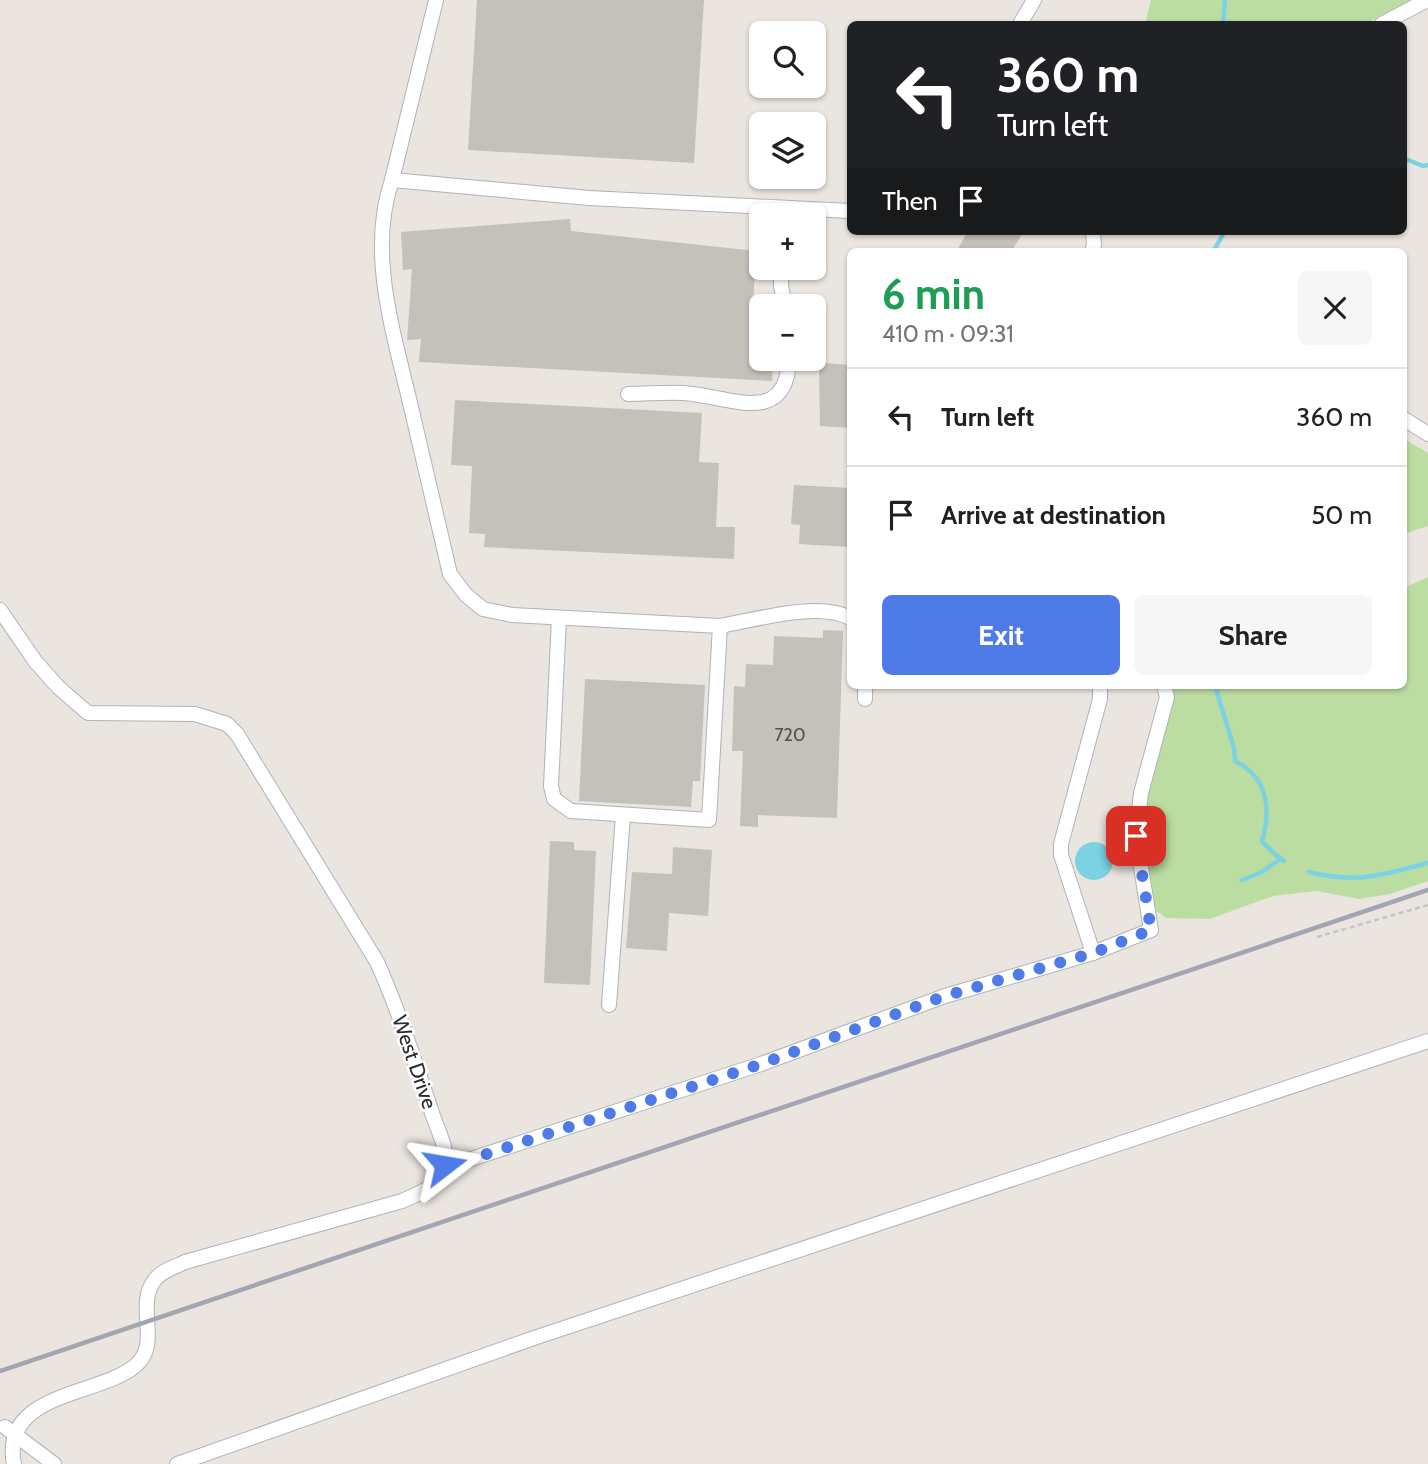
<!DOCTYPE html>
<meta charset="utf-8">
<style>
body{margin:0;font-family:Cabin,sans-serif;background:#f6f6f6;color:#202124;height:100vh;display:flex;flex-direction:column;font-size:26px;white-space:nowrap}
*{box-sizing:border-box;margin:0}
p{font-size:23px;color:#757577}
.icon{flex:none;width:38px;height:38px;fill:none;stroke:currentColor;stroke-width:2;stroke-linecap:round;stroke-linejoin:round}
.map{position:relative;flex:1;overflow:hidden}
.details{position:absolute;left:847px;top:248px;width:560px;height:441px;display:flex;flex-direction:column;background:#fff;border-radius:10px;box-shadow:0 2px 5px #0004}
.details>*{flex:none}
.hud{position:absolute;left:847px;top:21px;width:560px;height:214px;border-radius:10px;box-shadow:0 2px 5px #0004;background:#202124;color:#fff;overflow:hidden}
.tools{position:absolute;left:749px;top:21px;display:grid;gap:14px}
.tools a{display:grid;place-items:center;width:77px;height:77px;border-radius:10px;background:#fff;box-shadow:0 2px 5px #0004;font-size:35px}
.pin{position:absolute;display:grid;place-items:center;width:60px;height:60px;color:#fff;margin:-30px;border-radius:14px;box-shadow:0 4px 10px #0006}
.me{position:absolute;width:77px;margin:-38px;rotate:76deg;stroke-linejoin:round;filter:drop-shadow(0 0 5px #0008)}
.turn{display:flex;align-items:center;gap:24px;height:147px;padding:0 35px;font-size:32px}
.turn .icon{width:91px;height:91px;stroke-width:2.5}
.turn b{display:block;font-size:49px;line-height:60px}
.then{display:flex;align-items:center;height:66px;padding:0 35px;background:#0003;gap:14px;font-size:26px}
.round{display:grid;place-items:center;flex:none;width:74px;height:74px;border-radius:10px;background:#f6f6f6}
.headline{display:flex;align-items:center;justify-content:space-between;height:119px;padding:0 35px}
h1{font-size:42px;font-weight:800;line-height:52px;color:#1e9e55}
.primary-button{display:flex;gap:14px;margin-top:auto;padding:14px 35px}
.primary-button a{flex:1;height:80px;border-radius:10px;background:#4f7be8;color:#fff;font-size:28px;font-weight:800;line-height:80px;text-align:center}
.primary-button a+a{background:#f6f6f6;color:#202124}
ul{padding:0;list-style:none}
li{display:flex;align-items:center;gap:21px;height:98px;padding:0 35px;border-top:2px solid #e0e0e0}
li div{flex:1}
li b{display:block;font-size:26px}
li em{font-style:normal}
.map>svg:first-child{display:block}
.green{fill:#bbdda1}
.water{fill:#7cd2e3}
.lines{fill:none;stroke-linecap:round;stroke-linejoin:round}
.stream{stroke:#7cd2e3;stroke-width:4.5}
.building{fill:#c4c0ba}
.minor-casing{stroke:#afb2ba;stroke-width:16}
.path{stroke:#c4c4c4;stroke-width:2.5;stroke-dasharray:5 3.5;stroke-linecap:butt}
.minor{stroke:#fff;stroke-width:14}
.rail{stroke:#a2a6b3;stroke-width:4.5}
.route{stroke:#4f7be8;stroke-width:12;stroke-dasharray:0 21.6}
.labels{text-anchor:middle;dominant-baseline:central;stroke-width:5;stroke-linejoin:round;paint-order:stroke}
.number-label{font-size:18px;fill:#51504f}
.street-label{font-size:21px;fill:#2b2b2b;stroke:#fff}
</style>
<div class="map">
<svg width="1428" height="1464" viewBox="0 0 1428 1464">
<rect width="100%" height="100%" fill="#ebe5df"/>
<g class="green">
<polygon points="1151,0 1411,0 1365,24 1145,24"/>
<polygon points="1404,439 1428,453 1428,526 1404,534"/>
<polygon points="1428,577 1428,881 1390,894 1359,899 1317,891 1273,896 1210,919 1166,918 1154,909 1139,842 1144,807 1169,686 1404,686 1404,588"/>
</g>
<circle class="water" cx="1094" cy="861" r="19"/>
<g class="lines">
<g class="stream">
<polyline points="1223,24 1225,0"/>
<polyline points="1404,162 1408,160 1423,166 1428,165"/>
<polyline points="1213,252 1225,231"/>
<path d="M1215,686L1234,748L1235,761C1269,778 1271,809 1262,842C1270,848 1275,856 1284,861"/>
<path d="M1309,872C1357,884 1382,875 1428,863"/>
<polyline points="1242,880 1260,873 1281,859"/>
</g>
</g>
<g class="building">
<polygon points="477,0 704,0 694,163 468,150"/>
<polygon points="570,219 571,231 756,251 753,306 761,306 761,359 773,359 772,381 419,362 421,339 407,340 412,269 403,270 401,232"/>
<polygon points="968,231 1024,231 1011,252 998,249 996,252 956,252"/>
<polygon points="824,363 850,365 850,428 820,426 819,367"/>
<polygon points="455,400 702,413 699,462 719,463 716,527 735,527 734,559 484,547 485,534 469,533 472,466 451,465"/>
<polygon points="794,485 850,488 850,547 799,544 800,525 791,524"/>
<polygon points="823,630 843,631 837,818 758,815 758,827 740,826 743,751 732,751 734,686 745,687 746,664 773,665 774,636 823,638"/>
<polygon points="585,679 705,685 700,781 693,781 691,807 579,801"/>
<polygon points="550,841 574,842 574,850 596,851 590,985 544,983"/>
<polygon points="673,847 712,850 708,916 669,913 667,951 626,948 632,872 672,874"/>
</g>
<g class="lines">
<defs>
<g id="minor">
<path d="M436,0L392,180C367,253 394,334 411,407C424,462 437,518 450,574L466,595L483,609L512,615L720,626L709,820L571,811L554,799L551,786L559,618"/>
<polyline points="1020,24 1034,0"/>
<polyline points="1382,24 1427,0"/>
<polyline points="392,180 589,198 850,211"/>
<polyline points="1092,252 1094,245 1093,231"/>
<polyline points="781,268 781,286 785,306"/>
<path d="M628,394C646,394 665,392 683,393C726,395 787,429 789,359"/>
<polyline points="1404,419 1428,434"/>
<path d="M0,610L35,661L58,687L88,713L195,714L227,724L237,734L377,962C399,1011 415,1062 432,1113C437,1128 448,1149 445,1164C441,1186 420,1193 402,1201L185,1262C175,1267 160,1271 154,1281C135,1307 162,1344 135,1366C99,1396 0,1392 14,1464"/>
<path d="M720,626C755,620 819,601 850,618"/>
<polyline points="865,699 865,686"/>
<polyline points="1093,953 1061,855 1061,844 1100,699 1100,686"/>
<polyline points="609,1005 623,815"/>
<polyline points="445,1165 465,1161 761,1064 945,996 1093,953 1151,930 1136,836 1141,793 1167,697 1164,686"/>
<polyline points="5,1427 54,1464"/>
<polyline points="177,1464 534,1338 1428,1041"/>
</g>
</defs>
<use href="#minor" class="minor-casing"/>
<polyline class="path" points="1317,937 1428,905"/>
<use href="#minor" class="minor"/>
<polyline class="rail" points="0,1371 1428,890"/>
</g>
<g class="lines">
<polyline class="route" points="445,1165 465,1161 761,1064 945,996 1093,953 1151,930 1136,836"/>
</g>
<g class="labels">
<g class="number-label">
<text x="790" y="735">720</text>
</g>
<g class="street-label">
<text transform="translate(415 1062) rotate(71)">West Drive</text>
</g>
</g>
</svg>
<div class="tools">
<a><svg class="icon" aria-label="search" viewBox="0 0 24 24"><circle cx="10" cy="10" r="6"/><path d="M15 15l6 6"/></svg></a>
<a><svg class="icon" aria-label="layers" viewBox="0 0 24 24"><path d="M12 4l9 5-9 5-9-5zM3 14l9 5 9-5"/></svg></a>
<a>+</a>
<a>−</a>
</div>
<div class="pin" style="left:1136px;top:836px;background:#d93025"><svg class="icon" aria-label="arrive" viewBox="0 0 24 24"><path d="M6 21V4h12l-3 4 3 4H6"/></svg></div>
<svg class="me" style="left:445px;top:1165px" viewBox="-20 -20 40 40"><path d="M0-17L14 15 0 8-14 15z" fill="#4f7be8" stroke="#fff" stroke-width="4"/></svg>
<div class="hud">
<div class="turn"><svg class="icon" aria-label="left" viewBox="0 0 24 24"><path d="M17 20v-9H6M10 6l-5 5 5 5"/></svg><div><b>360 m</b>Turn left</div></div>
<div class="then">Then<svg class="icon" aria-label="arrive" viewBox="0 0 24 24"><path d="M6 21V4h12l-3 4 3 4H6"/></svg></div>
</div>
<section class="details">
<div class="headline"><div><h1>6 min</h1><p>410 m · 09:31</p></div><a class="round"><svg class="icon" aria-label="close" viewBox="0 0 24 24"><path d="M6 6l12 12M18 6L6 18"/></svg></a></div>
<ul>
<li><svg class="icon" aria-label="left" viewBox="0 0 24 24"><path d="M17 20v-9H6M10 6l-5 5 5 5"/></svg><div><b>Turn left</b></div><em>360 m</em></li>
<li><svg class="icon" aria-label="arrive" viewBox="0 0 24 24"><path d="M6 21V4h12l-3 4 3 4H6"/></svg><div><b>Arrive at destination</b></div><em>50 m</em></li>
</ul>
<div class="primary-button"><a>Exit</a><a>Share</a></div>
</section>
</div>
